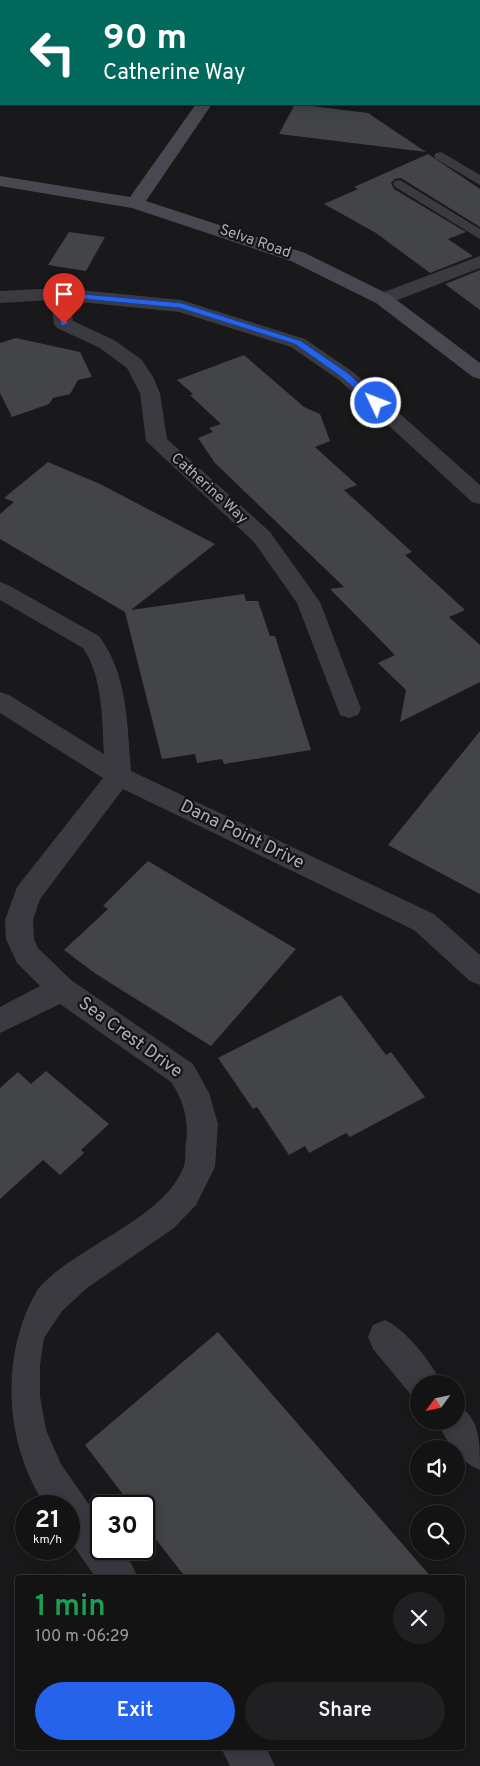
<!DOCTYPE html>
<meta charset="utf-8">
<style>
body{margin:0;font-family:Overpass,sans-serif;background:#202022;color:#f1f3f6;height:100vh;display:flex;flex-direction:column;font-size:19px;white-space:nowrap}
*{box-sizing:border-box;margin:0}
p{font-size:16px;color:#9d9ea0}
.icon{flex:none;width:28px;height:28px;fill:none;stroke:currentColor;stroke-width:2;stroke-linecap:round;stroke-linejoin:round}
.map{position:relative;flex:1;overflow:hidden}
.panel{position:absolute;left:15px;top:1575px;width:450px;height:175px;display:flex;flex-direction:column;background:#131314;border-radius:5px;box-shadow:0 2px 12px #0003,0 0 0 1px #323234}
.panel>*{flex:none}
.guide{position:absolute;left:0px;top:0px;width:480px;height:105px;box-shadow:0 2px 12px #0003,0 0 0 1px #323234;background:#00695c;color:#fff;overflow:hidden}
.needle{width:32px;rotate:237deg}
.fabs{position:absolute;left:410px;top:1375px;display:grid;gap:10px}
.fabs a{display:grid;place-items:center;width:55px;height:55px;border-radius:50%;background:#131314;box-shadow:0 2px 12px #0003,0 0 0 1px #323234;font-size:25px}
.speed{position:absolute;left:15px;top:1495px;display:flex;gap:10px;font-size:25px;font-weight:700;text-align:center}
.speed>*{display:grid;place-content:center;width:65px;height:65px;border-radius:50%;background:#131314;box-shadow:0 2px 12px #0003,0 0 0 1px #323234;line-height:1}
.speed small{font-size:12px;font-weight:400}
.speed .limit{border:2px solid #111;border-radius:8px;background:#fff;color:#111}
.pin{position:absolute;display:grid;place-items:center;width:42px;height:42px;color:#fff;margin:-51px -21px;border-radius:50% 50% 50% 0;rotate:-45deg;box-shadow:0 0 5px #0007}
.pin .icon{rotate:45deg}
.me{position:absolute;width:55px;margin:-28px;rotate:313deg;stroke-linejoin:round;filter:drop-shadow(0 0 4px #0008)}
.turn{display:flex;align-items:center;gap:18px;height:105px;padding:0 20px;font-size:22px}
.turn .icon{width:65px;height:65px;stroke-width:2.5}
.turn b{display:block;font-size:35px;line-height:42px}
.round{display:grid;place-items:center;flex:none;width:52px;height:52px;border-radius:26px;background:#202022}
.head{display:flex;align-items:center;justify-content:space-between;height:85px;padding:0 20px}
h1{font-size:30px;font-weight:600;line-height:38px;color:#1e9e55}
.cta{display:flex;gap:10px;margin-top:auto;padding:10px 20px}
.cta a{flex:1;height:58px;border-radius:30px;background:#2563eb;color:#fff;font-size:20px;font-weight:600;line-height:58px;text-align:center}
.cta a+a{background:#202022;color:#f1f3f6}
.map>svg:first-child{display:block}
.building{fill:#434448}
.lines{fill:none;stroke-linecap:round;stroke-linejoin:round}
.lane{fill:#3a3a40;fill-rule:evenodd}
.street{fill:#3a3a40;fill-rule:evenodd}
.secondary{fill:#484950;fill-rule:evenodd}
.route{fill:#2563eb;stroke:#184099}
.labels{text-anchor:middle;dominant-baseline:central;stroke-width:4.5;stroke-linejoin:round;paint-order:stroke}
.far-street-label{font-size:15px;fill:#abafba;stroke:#141416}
.street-label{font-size:18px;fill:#abafba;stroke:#141416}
</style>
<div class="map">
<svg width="480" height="1766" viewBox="0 0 480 1766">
<rect width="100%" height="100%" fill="#19191b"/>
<g class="building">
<polygon points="295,104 368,113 426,152 279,134"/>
<polygon points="428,154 480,189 480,227 401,178 395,179 391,183 394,189 466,232 448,239 473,256 430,273 376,233 324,204 358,189 354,187"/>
<polygon points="69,232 105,237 86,271 48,265"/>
<polygon points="480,270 480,310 445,284"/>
<polygon points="16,338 80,352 92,377 78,380 70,394 53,398 49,404 12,417 0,393 0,343"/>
<polygon points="244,355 304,407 320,414 330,441 315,447 357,485 344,490 412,552 405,555 465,610 449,617 480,645 480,682 400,722 406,690 378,663 395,655 330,589 344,587 215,463 198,438 213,432 209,428 221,424 190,395 193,394 177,380"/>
<polygon points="48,462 100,484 215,544 131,610 244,594 246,601 258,601 270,636 275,636 311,750 224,764 222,759 197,763 195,754 162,759 125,612 0,539 0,514 14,502 4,498"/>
<polygon points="480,731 480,894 388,845"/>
<polygon points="148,861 296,949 211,1046 96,974 64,950 108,909 103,906"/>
<polygon points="341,995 386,1055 391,1052 425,1097 350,1137 346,1133 309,1153 305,1146 289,1155 257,1107 253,1109 218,1058"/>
<polygon points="46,1071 109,1124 81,1150 84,1153 60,1175 43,1160 0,1199 0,1088 18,1072 31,1084"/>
<polygon points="218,1332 378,1516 432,1578 186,1578 144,1524 144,1506 132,1506 85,1445"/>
</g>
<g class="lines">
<g class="lane">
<polygon points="441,152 480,175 480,185 436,159 434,156 436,153"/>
<polygon points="400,180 480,229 480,239 395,187 393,184 395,181"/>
</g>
<g class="street">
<rect x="479" y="32" width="1" height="10"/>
<rect x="0" y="65" width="1" height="10"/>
<polygon points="480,256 480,268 390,303 376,303 373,299 376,295"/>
<polygon points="60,288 181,300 305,339 353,372 480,485 480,504 472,502 339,380 291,347 179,312 70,301 73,321 114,340 142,360 153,377 160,393 167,439 270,532 320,602 361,709 358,715 349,718 340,715 297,603 254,542 146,441 140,393 127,368 100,348 57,328 54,324 51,300 0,303 0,291"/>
<path d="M0,582L8,585L99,636C128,675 127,724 131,771L434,914L480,955V985L470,981L414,930L123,789L40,899L33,920L34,939L38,948L71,980L193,1064L209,1093L218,1124L215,1167L196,1205L174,1228L87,1288L62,1311L44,1338L40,1365V1396L46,1430L61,1464L101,1522V1549H121L132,1565L138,1578H96L69,1539V1506H46C3,1443 0,1352 38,1289C75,1246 164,1220 184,1166C186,1159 185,1150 186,1143C189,1121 184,1101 171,1082L60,1004L0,1033V1007L40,986L17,963L6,939L5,920L17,887L103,778L0,713V692L9,695L104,754C102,720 103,677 83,648L0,600Z"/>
<path d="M385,1320C405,1329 433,1363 441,1384H419V1399L412,1396L373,1349L368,1337L373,1325Z"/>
<path d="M456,1404C480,1417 480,1441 480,1470C460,1462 446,1441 437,1421H456Z"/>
<polygon points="221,1748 266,1748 275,1766 230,1766"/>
</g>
<g class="secondary">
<rect x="263" y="0" width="14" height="1"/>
<polygon points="196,104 212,104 146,201 305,253 390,295 480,363 480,379 473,377 376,303 291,261 132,208 0,186 0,176 130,197"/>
</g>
</g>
<polygon class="route" points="60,292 181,303 301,341 349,374 380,403 372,404 343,378 295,344 180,308 64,297 68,324 61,326 56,294"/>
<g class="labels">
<g class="far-street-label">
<text transform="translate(255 242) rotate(19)">Selva Road</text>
<text transform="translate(209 489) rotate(42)">Catherine Way</text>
</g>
<g class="street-label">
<text transform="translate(242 835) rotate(26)">Dana Point Drive</text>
<text transform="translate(130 1038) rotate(36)">Sea Crest Drive</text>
</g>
</g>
</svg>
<div class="fabs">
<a><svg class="needle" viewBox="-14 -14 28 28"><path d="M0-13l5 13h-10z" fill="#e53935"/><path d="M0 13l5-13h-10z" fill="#9d9ea0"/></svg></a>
<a><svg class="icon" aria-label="sound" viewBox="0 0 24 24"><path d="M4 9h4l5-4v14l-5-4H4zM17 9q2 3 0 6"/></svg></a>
<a><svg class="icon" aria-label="search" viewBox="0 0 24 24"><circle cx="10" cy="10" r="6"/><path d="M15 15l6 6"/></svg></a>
</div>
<div class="speed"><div>21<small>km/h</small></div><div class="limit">30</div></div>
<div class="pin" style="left:64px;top:324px;background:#d93025"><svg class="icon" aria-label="arrive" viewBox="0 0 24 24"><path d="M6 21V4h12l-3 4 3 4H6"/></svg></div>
<svg class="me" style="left:376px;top:403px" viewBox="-20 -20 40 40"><circle r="17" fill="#2563eb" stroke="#fff" stroke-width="3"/><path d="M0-11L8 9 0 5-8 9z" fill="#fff"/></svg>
<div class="guide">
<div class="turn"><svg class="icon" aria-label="left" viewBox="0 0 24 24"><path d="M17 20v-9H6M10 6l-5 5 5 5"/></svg><div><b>90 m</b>Catherine Way</div></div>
</div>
<section class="panel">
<div class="head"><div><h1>1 min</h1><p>100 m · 06:29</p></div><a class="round"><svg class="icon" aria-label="close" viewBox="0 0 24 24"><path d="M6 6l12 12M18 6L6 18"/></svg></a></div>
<div class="cta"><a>Exit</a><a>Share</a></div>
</section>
</div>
